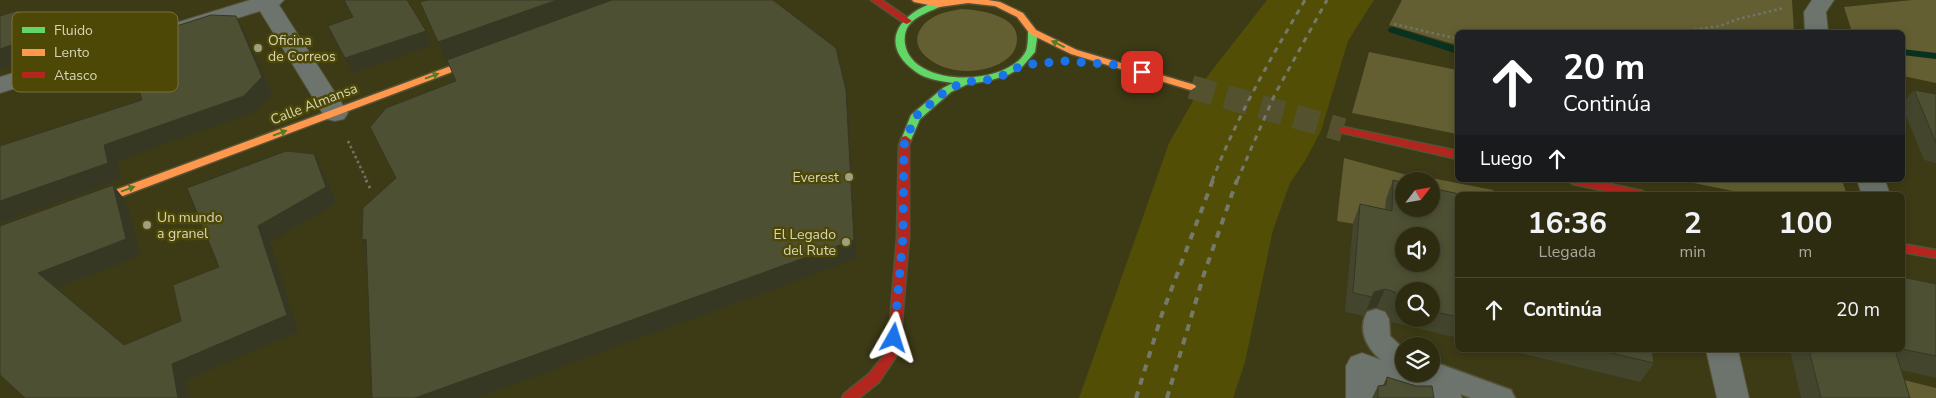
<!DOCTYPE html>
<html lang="es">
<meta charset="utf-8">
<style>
body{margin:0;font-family:"Nunito Sans",sans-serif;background:#3a381e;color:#f1f3f6;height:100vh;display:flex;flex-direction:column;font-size:19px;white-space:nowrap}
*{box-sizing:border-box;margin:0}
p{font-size:16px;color:#a7a79f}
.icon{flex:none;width:28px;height:28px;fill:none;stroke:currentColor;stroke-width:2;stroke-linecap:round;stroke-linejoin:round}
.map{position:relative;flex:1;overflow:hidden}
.panel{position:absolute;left:1455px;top:192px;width:450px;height:160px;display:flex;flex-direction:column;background:#2e2c10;border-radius:8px;box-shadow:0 2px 8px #0003,0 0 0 1px #494830}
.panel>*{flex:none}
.hud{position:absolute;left:1455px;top:30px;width:450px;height:152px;border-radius:8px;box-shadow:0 2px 8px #0003,0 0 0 1px #494830;background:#202124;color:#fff;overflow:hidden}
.needle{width:32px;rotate:59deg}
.fabs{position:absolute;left:1395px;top:172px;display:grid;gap:10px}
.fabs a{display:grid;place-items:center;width:45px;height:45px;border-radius:50%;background:#2e2c10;box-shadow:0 2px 8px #0003,0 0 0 1px #494830;font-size:25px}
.pin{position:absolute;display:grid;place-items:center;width:42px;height:42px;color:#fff;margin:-21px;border-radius:10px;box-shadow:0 2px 8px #0006}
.me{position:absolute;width:55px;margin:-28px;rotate:6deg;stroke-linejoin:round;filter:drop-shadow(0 0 4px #0008)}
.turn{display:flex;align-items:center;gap:18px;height:105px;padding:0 25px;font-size:22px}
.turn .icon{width:65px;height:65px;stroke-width:2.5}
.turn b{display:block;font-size:35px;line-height:42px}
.then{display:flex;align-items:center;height:48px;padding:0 25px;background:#0003;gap:10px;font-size:19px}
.eta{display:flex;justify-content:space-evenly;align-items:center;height:85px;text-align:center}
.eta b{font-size:30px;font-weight:700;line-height:35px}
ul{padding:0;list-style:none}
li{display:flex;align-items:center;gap:15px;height:65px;padding:0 25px;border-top:1px solid #494830}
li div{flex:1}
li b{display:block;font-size:19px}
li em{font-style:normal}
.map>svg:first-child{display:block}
.built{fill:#534e05}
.green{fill:#635f33}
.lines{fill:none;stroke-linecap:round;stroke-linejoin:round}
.stream{fill:#08311f;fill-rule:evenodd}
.secondary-tunnel{stroke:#54512e;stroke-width:24;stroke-dasharray:24 12;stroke-linecap:butt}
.lane-casing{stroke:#555336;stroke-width:3}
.street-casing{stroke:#555336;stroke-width:2}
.fast-casing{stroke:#555336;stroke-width:3}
.slow-casing{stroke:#555336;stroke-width:3}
.jam-casing{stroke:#555336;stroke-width:3}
.path-far1{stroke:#717568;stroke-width:2.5;stroke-dasharray:2.5 3;stroke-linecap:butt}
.path{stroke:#717568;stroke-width:3;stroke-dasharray:2.5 4;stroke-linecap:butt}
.lane{fill:#6c746d;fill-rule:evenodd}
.street{fill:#6c746d;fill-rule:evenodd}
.fast{fill:#63d668;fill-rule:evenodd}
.slow{fill:#ff974d;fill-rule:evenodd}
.jam{fill:#b3261e;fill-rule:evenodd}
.rail-far1{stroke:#75796a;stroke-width:3;stroke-dasharray:5.5 5.5;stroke-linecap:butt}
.rail{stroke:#75796a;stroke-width:4;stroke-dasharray:7 7;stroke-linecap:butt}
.wall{fill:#43452d;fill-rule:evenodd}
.shaded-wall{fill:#373824}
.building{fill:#4e5034;stroke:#373824;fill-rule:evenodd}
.oneway{fill:#557a28}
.route{stroke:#1a73e8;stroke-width:9;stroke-dasharray:0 16.2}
.poi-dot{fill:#a09f7f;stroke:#4d4806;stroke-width:2}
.labels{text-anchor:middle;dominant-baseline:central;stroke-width:5;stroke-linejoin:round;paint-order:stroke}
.poi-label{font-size:14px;fill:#d6d5b7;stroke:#4d4806;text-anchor:start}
.street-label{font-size:14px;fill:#d6d5b7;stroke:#4d4806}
.key{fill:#4d4806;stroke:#76723b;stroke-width:1}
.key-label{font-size:14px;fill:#d6d5b7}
</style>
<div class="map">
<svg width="1936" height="398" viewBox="0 0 1936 398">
<rect width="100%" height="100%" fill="#3d3a16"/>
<polygon class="built" points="1267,0 1374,0 1348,41 1321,131 1305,161 1290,183 1273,230 1245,362 1233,398 1079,398 1169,143 1206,78"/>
<g class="green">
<polygon points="1402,0 1792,0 1794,32 1458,32 1457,45 1389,25"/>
<polygon points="1912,0 1936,0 1936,83 1903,76 1902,32 1852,32 1844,7"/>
<path d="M962,9C979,10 1018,15 1017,39C1017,46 1014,53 1008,58C988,75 949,75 929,59C906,42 920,20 943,13C949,11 956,10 962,9Z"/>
<polygon points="1369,52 1457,70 1457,134 1352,113"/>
<polygon points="1344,158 1407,175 1407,181 1404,181 1404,203 1384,229 1337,221"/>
<polygon points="1416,175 1493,190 1493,195 1458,195 1431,209 1431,181 1416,181"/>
<polygon points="1679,180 1842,180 1847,195 1753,195"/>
<polygon points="1896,378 1936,388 1936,398 1903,398"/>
</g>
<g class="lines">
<g class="stream">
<polygon points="1393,27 1458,47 1458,54 1389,32 1388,30 1389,28"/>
<polygon points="1902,49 1936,53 1936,59 1902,55"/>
</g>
<polyline class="secondary-tunnel" points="1191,87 1343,130"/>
<defs>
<g id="lane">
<path d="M1376,309L1385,312L1389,319L1390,336L1404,349V373C1379,364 1353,339 1367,312Z"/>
<polygon points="1431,361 1511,390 1515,398 1471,398 1422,380 1419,374 1431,374"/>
</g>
<g id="street">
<polygon points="250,0 284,0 279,5 348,113 344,119 335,121 326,119 260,11 0,93 0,77"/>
<polygon points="1812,0 1834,0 1826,12 1828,32 1805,32 1804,12"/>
<polygon points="1857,180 1885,180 1890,195 1862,195"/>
<polygon points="1706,350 1738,350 1749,398 1717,398"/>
<polygon points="1362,353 1404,368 1404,374 1419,374 1458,388 1462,398 1409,398 1378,386 1378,398 1346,398 1346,366 1351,357"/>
</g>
<path id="fast" d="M939,1L942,2V6C931,11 917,15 909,25C905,30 904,38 905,44C912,88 1008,87 1026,51C1028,46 1028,38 1028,32L1033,29L1038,32L1035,52L1022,67L1008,75L988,81L968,84L951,92L920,119L911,140L906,144L901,140L911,115L943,88L953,83C940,81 926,79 916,72C875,43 902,11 939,1Z"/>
<g id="slow">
<polygon points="912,0 988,0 1000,2 1023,13 1036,30 1077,50 1195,85 1196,87 1191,90 1187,89 1071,54 1030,34 1017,17 995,6 968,3 939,7 914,2"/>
<polygon points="486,53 491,56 489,58 88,209 80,209 78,206 80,203"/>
</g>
<g id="jam">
<polygon points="871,0 882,0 912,21 907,24 904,23"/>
<polygon points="1343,127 1458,151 1458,159 1339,132 1338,130"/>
<polygon points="906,136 911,140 909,145 909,237 902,323 897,355 879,382 859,398 842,398 844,394 869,374 885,354 890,323 897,237 899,145 902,137"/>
<polygon points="1567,180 1591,180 1642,191 1648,195 1624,195 1573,184"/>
<polygon points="1902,244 1936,250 1936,258 1902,252"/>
</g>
</defs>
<use href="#lane" class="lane-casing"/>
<use href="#street" class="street-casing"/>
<use href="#fast" class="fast-casing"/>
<use href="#slow" class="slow-casing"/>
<use href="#jam" class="jam-casing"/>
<g class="path-far1">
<polyline points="1394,24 1458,39"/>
<polyline points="1678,32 1720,26 1738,19 1784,8"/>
<polyline points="348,141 367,181"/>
</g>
<polyline class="path" points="366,180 370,188"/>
<use href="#lane" class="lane"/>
<use href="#street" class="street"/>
<use href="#fast" class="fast"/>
<use href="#slow" class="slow"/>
<use href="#jam" class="jam"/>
<g class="rail-far1">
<path d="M1212,181C1237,117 1270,59 1305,0"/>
<polyline points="1237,181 1275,94 1327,0"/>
</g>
<g class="rail">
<polyline points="1136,398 1162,314 1213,180"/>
<polyline points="1167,398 1204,274 1237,180"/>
</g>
</g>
<g class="wall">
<polygon points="1914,90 1936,94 1936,163 1924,160 1902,106 1902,104"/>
<path d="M1393,180L1458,195V338L1391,322L1387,311L1377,307L1366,310L1364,316L1345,312L1353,223L1360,204L1385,209L1386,199ZM1404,291H1431V319H1404Z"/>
<polygon points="1902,277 1936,284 1936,378 1901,370 1910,398 1801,398 1790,350 1902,350"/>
<polygon points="1507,350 1652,350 1654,363 1640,382"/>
<polygon points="1387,377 1434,398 1372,398 1378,386 1383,385"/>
</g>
<g class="shaded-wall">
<polygon points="557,0 613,0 446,61 438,42"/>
<polygon points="19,10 31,26 39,56 0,69 0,49"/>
<polygon points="236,16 245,32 272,94 254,112 117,161 121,179 0,223 0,201 104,145"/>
<polygon points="426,31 432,45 353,73 345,58"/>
<polygon points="846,90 848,109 856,259 476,398 415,398"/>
<polygon points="314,154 323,170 336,203 270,242 298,332 186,380 189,398 178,398 172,364 258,226"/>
<polygon points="113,185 126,201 140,256 54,289 38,273"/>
<polygon points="366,239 374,259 362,240"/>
<polygon points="1385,289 1377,307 1366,310 1364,316 1374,292"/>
</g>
<g class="building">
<polygon points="344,0 407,0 426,31 345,58 328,26 353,17"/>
<polygon points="428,0 557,0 438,42 420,2"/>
<polygon points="612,0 773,0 836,48 846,90 854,240 415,398 372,398 366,239 362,240 363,208 396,178 370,127 386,108 456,81 447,60"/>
<polygon points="19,10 26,40 0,49 0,16"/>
<polygon points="211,15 236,16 262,77 244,96 104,145 108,163 0,201 0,146 142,100 126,42"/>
<polygon points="1914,90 1936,94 1936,143"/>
<polygon points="286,151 314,154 326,187 258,226 287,315 172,364 178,398 25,398 0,375 0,226 113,185 126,239 38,273 124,345 181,321 173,285 219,267 187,188"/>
<path d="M1393,180L1404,183V209H1431V188L1464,195H1458V317L1431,311V291H1404V305L1400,304L1395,292L1385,289L1374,292L1372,297L1353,293L1360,204L1392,211ZM1404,236H1431V264H1404Z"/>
<polygon points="1902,277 1936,284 1936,356 1902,349"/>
<polygon points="1598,350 1652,350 1654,363"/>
<polygon points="1809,350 1895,350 1910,398 1821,398"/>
<polygon points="1387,377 1416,386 1432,386 1434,398 1378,398 1378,386 1386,385"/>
</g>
<defs><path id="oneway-solid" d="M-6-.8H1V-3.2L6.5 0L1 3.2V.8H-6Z" transform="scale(1.25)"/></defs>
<g class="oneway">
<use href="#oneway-solid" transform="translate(1058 44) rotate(-154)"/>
<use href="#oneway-solid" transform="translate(432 76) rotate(-20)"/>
<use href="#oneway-solid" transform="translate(280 133) rotate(-20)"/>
<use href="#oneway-solid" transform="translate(128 189) rotate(-20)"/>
</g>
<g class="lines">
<polyline class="route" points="894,338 903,237 904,145 915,117 947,90 964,82 987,80 1007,74 1022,65 1065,61 1118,65 1142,72"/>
</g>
<g class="poi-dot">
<circle cx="258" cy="48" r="5"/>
<circle cx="849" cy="177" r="5"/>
<circle cx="147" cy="225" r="5"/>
<circle cx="846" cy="242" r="5"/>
</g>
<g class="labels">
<g class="poi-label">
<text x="268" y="40">Oficina<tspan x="268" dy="16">de Correos</tspan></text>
<text x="839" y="177" text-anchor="end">Everest</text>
<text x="157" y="217">Un mundo<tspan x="157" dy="16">a granel</tspan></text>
<text x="836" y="234" text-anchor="end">El Legado<tspan x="836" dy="16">del Rute</tspan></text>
</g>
<g class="street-label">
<text transform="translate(314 104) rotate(-21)">Calle Almansa</text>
</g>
</g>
<rect x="12" y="12" width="166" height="80" rx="8" class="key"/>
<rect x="22" y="27" width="23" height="6" fill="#63d668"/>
<rect x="22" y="49" width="23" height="7" fill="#ff974d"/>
<rect x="22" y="72" width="23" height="6" fill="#b3261e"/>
<g class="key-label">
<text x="54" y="35">Fluido</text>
<text x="54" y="57">Lento</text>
<text x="54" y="80">Atasco</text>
</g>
</svg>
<div class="fabs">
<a><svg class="needle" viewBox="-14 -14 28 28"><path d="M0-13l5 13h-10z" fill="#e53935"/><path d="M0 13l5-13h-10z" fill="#a7a79f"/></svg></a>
<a><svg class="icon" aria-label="sound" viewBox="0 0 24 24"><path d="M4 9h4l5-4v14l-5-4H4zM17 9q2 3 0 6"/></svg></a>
<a><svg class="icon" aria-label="search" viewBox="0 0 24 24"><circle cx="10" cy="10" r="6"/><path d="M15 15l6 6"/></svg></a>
<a><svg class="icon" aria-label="layers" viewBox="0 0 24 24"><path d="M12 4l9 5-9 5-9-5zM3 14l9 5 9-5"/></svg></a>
</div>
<div class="pin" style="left:1142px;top:72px;background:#d93025"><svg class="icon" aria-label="arrive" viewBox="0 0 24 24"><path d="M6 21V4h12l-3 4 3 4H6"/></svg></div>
<svg class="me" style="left:894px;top:338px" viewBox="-20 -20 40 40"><path d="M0-17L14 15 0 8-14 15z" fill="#1a73e8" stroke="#fff" stroke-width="4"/></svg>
<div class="hud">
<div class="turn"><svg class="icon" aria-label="ahead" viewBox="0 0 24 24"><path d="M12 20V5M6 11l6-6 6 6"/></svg><div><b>20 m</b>Continúa</div></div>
<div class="then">Luego<svg class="icon" aria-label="ahead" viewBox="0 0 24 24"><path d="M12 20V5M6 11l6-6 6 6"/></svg></div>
</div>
<section class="panel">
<div class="eta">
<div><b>16:36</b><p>Llegada</p></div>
<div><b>2</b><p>min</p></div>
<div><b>100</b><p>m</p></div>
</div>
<ul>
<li><svg class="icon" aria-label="ahead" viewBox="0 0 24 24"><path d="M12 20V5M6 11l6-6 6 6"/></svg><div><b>Continúa</b></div><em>20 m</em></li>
</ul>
</section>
</div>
